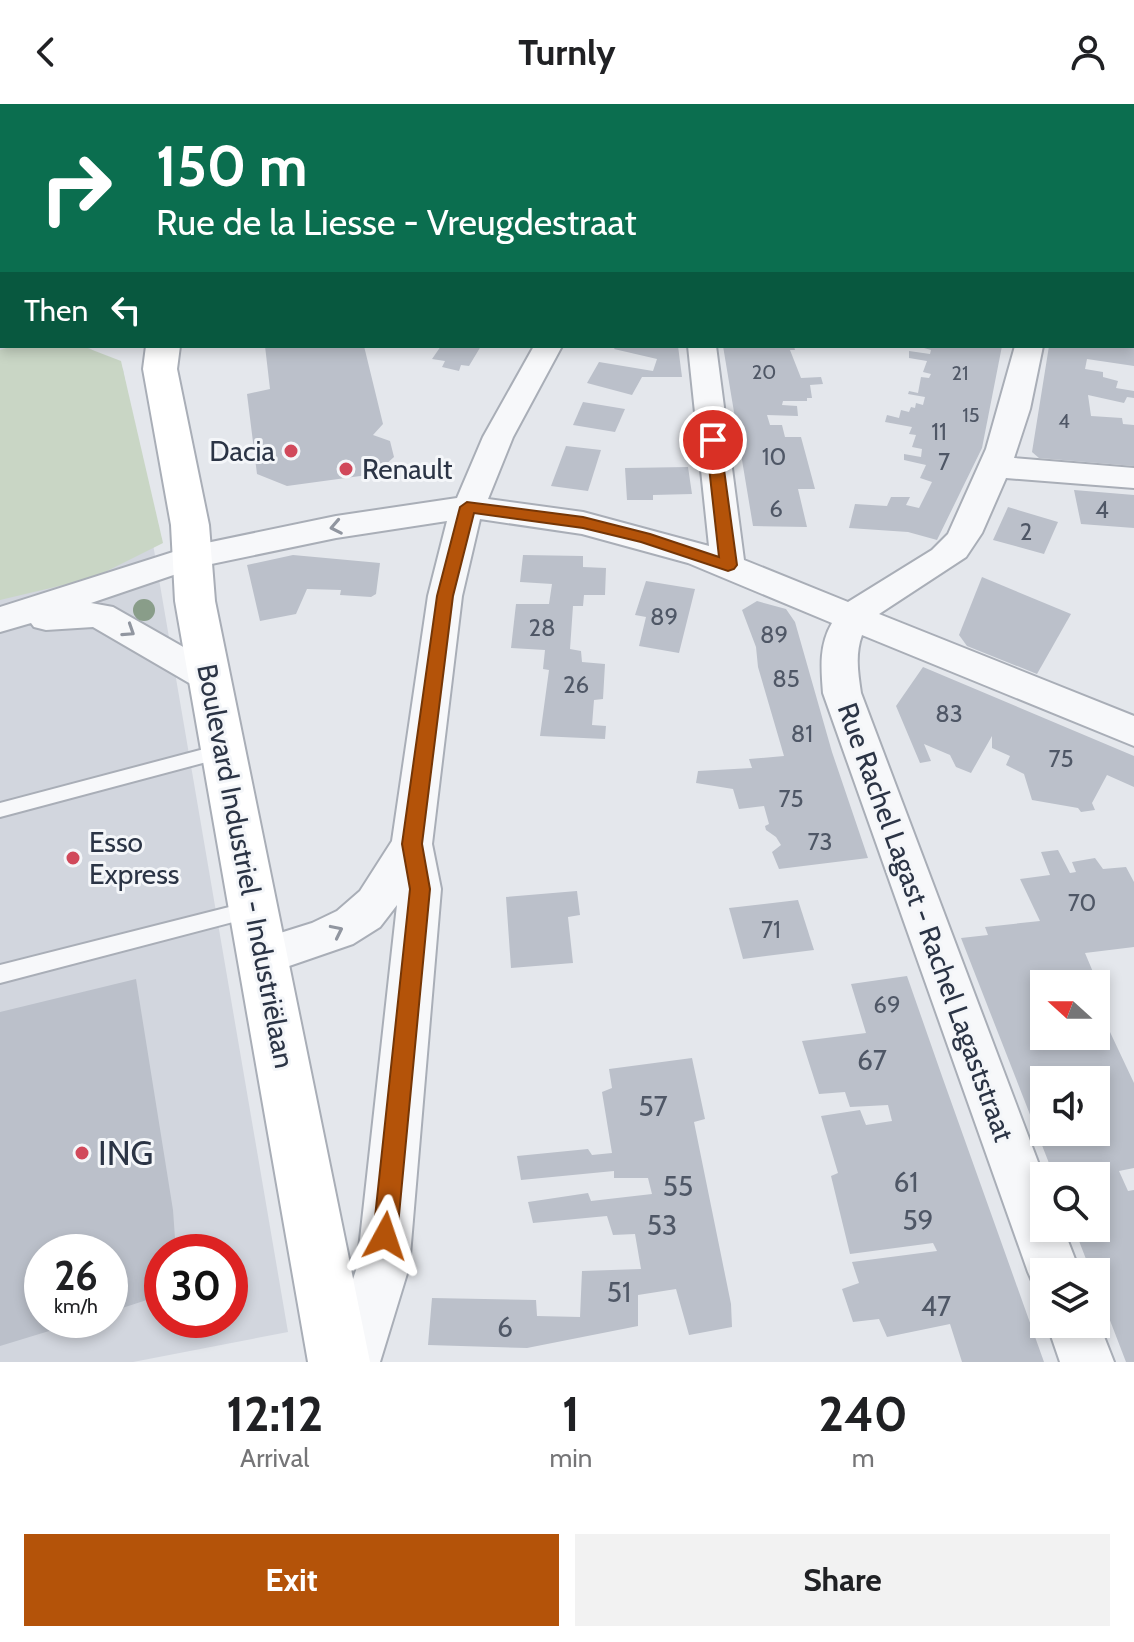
<!DOCTYPE html>
<meta charset="utf-8">
<style>
body{margin:0;font-family:Cabin,sans-serif;background:#f2f2f2;color:#202124;height:100vh;display:flex;flex-direction:column;font-size:30px;white-space:nowrap}
*{box-sizing:border-box;margin:0}
p{font-size:26px;color:#757577}
.icon{flex:none;width:44px;height:44px;fill:none;stroke:currentColor;stroke-width:2;stroke-linecap:round;stroke-linejoin:round}
.map{position:relative;height:1258px;overflow:hidden}
.side{display:flex;flex-direction:column;background:#fff;flex:1}
.side>*{flex:none}
.guide{position:absolute;left:0px;top:0px;width:1134px;height:244px;box-shadow:0 4px 12px #0003;background:#0b6e4f;color:#fff;overflow:hidden}
.needle{width:52px;rotate:291deg}
.buttons{position:absolute;left:1030px;top:866px;display:grid;gap:16px}
.buttons a{display:grid;place-items:center;width:80px;height:80px;border-radius:0px;background:#fff;box-shadow:0 4px 12px #0003;font-size:40px}
.speed{position:absolute;left:24px;top:1130px;display:flex;gap:16px;font-size:40px;font-weight:700;text-align:center}
.speed>*{display:grid;place-content:center;width:104px;height:104px;border-radius:50%;background:#fff;box-shadow:0 4px 12px #0003;line-height:1}
.speed small{font-size:20px;font-weight:400}
.speed .limit{border:12px solid #d22;background:#fff;color:#111}
.pin{position:absolute;display:grid;place-items:center;width:68px;height:68px;color:#fff;margin:-34px;border:4px solid #fff;border-radius:50%;box-shadow:0 2px 8px #0007}
.me{position:absolute;width:88px;margin:-44px;rotate:5deg;stroke-linejoin:round;filter:drop-shadow(0 0 6px #0008)}
.turn{display:flex;align-items:center;gap:28px;height:168px;padding:0 24px;font-size:36px}
.turn .icon{width:104px;height:104px;stroke-width:2.5}
.turn b{display:block;font-size:56px;line-height:68px}
.then{display:flex;align-items:center;height:76px;padding:0 24px;background:#0003;gap:16px;font-size:30px}
.eta{display:flex;justify-content:space-evenly;align-items:center;height:136px;text-align:center}
.eta b{font-size:48px;font-weight:800;line-height:56px}
.action{display:flex;gap:16px;margin-top:auto;padding:16px 24px}
.action a{flex:1;height:92px;border-radius:0px;background:#b45309;color:#fff;font-size:32px;font-weight:800;line-height:92px;text-align:center}
.action a+a{background:#f2f2f2;color:#202124}
header{display:flex;justify-content:space-between;align-items:center;height:104px;padding:0 24px;background:#fff;font-size:36px;font-weight:800}
.map>svg:first-child{display:block}
.built{fill:#d2d6de;fill-rule:evenodd}
.green{fill:#c9d6c5}
.building{fill:#bbc0ca;fill-rule:evenodd}
.lines{fill:none;stroke-linecap:round;stroke-linejoin:round}
.lane-casing{stroke:#a9aeb7;stroke-width:4}
.street-casing{stroke:#a9aeb7;stroke-width:4}
.secondary-casing{stroke:#a9aeb7;stroke-width:4}
.highway-casing{stroke:#8b94a3;stroke-width:4}
.lane{fill:#f7f8fa;fill-rule:evenodd}
.street{fill:#f7f8fa;fill-rule:evenodd}
.secondary{fill:#fff;fill-rule:evenodd}
.highway{fill:#fff;fill-rule:evenodd}
.tree{fill:#899d89}
.oneway{stroke:#9196a0}
.route{fill:#b45309;stroke:#753606;stroke-width:2}
.poi-dot{fill:#d1495b;stroke:#f4f6f9;stroke-width:3}
.labels{text-anchor:middle;dominant-baseline:central;stroke-width:6;stroke-linejoin:round;paint-order:stroke}
.far-number-label{font-size:20px;fill:#4f5766}
.number-label{font-size:24px;fill:#4f5766}
.poi-label{font-size:28px;fill:#2b3445;stroke:#f4f6f9;text-anchor:start}
.street-label{font-size:28px;fill:#2b3445;stroke:#f4f6f9}
.near-number-label{font-size:28px;fill:#4f5766}
.near-poi-label{font-size:34px;fill:#2b3445;stroke:#f4f6f9;text-anchor:start}
</style>
<header><svg class="icon" aria-label="back" viewBox="0 0 24 24"><path d="M15 5l-7 7 7 7"/></svg>Turnly<svg class="icon" aria-label="person" viewBox="0 0 24 24"><circle cx="12" cy="8" r="4"/><path d="M4 21q1-7 8-7t8 7"/></svg></header>
<div class="map">
<svg width="1134" height="1258" viewBox="0 0 1134 1258">
<rect width="100%" height="100%" fill="#e4e7ec"/>
<path class="built" d="M0,242H86L123,265L288,1228L133,1258H0ZM42,1148H110V1216H42ZM162,1148H230V1216H162Z"/>
<polygon class="green" points="13,242 82,242 121,257 163,439 93,474 0,496 0,246"/>
<g class="building">
<polygon points="265,242 364,242 383,320 373,331 390,337 394,353 375,370 287,382 257,370 247,290 270,285"/>
<polygon points="441,242 481,242 469,262 461,261 459,267 442,263 445,257 432,255"/>
<polygon points="616,242 678,242 682,273 642,273 632,291 587,279 599,258 653,267 657,255 614,245"/>
<polygon points="723,242 794,242 795,246 790,246 801,274 821,273 823,280 810,281 812,294 807,294 807,297 783,297 782,301 797,302 798,312 767,311 770,321 782,321 785,333 801,333 815,385 798,385 807,423 753,422"/>
<polygon points="917,242 1002,242 982,344 937,436 908,428 849,424 855,400 887,402 891,393 910,393 906,401 919,404 932,378 920,374 926,361 904,356 904,350 921,353 922,345 912,343 916,331 909,330 912,323 885,318 887,311 899,314 901,306 909,308 911,303 915,304 916,299 923,301 925,293 908,290 909,287 918,289 921,273 929,274 931,270 923,268 927,257 909,254 909,247 930,250 931,246"/>
<polygon points="1049,242 1134,242 1134,262 1087,255 1085,265 1103,268 1103,273 1118,277 1116,284 1134,287 1134,294 1127,293 1124,299 1088,291 1091,312 1122,314 1123,320 1134,321 1134,362 1039,354 1032,348"/>
<polygon points="583,298 625,305 615,328 573,321"/>
<polygon points="566,342 601,346 588,387 551,382"/>
<polygon points="688,363 692,390 653,391 653,396 627,396 625,364"/>
<polygon points="1074,386 1134,391 1134,424 1081,420"/>
<polygon points="1008,403 1058,418 1044,450 993,436"/>
<polygon points="293,451 380,459 376,490 371,493 340,491 341,486 307,485 296,510 260,517 247,461"/>
<polygon points="523,451 583,452 583,463 606,464 605,491 584,491 583,502 573,502 570,545 581,547 582,558 605,560 603,595 594,596 592,621 606,622 605,635 540,632 549,566 543,565 545,546 511,544 516,500 549,500 552,480 520,478"/>
<polygon points="982,473 1071,510 1037,570 967,542 959,531"/>
<polygon points="646,477 695,485 679,549 639,542 646,513 635,511"/>
<polygon points="757,497 786,505 795,518 832,648 868,754 779,765 772,748 781,741 776,733 766,726 765,722 769,720 764,702 739,705 733,685 696,679 698,667 752,664 749,655 784,652 758,563 756,543 742,506"/>
<polygon points="923,563 1134,652 1134,683 1107,671 1092,699 1095,706 1081,708 1078,704 1032,696 1024,670 1006,661 1010,652 992,644 992,632 971,669 956,663 950,651 924,640 931,657 920,659 896,602"/>
<path d="M1058,746L1070,769L1076,768L1072,758L1095,754L1103,765L1126,763L1134,778V843L1085,849L1093,868L1072,872L1075,880H1044V932H1096L1110,928L1134,979V1064L1119,1067L1128,1087L1134,1086V1258H1126L1096,1180V1168H1091L1074,1124H1096V1072H1054L961,834L988,831L985,823L1040,817L1020,775L1050,771L1041,748ZM1044,976H1096V1028H1044Z"/>
<polygon points="577,787 580,811 568,813 573,859 511,864 506,793"/>
<polygon points="798,796 814,846 743,855 729,804"/>
<polygon points="907,872 943,975 1044,1258 962,1258 950,1220 887,1233 879,1215 853,1218 842,1185 859,1179 852,1158 937,1147 933,1139 850,1150 831,1072 838,1069 821,1012 860,1006 866,1021 892,1017 888,1001 850,1003 845,988 819,990 802,937 866,929 851,880"/>
<polygon points="136,875 173,1106 176,1148 162,1148 162,1191 110,1208 110,1148 42,1148 42,1216 82,1217 0,1242 0,908"/>
<polygon points="692,954 705,1015 694,1018 731,1200 732,1223 689,1231 676,1185 638,1191 638,1222 527,1244 428,1241 432,1194 536,1196 537,1212 580,1213 582,1167 641,1165 635,1130 613,1131 607,1112 533,1119 528,1098 588,1089 591,1097 652,1090 648,1074 614,1074 614,1067 521,1076 517,1052 588,1045 592,1051 612,1049 602,988 612,984 609,965"/>
</g>
<g class="lines">
<defs>
<g id="lane">
<polygon points="223,640 229,642 232,647 229,652 0,713 0,699"/>
<polygon points="253,797 260,799 263,805 260,811 0,879 0,861"/>
</g>
<g id="street">
<rect x="1078" y="0" width="22" height="2"/>
<path d="M534,242H562L513,333L488,395L583,408L709,442L688,242H716L744,456L848,498L932,446L948,430L986,345L1015,242H1043L1030,305L1014,354L1134,364V384L1006,374L982,429L966,453L879,510L1134,612V642L862,531C855,550 858,569 861,589L1044,1074V1124H1063L1080,1168H1044V1189L1036,1186L1028,1168L823,589C821,564 819,541 832,519L688,459L582,430L480,415L462,492L432,740L441,785L409,1163L380,1258H326L357,1163L397,801L380,823L353,840L263,871L248,865L241,852L248,839L312,819L337,807L360,787L392,737L428,492L447,417L336,434L197,463L91,499L113,503L222,565L227,574L222,583L209,587L196,583L93,523L46,526L34,523L31,519L0,528V503L192,442L336,412L457,394L483,333Z"/>
<polygon points="1096,1212 1114,1258 1060,1258 1047,1220 1096,1220"/>
</g>
<g id="secondary">
<polygon points="2,119 2,138 0,139 0,120"/>
<rect x="0" y="197" width="2" height="20"/>
<polygon points="146,242 180,242 177,265 209,421 215,497 370,1258 308,1258 175,497 171,421 143,265"/>
</g>
<g id="highway">
<polygon points="460,0 492,0 459,2"/>
<polygon points="510,0 541,0 509,2"/>
<polygon points="564,0 595,0 563,2"/>
<polygon points="616,0 646,0 615,2"/>
<polygon points="2,218 2,238 0,239 0,219"/>
</g>
</defs>
<use href="#lane" class="lane-casing"/>
<use href="#street" class="street-casing"/>
<use href="#secondary" class="secondary-casing"/>
<use href="#highway" class="highway-casing"/>
<use href="#lane" class="lane"/>
<use href="#street" class="street"/>
<use href="#secondary" class="secondary"/>
<use href="#highway" class="highway"/>
</g>
<circle class="tree" cx="144" cy="506" r="11"/>
<defs><path id="oneway-chevron" d="M-2-3.5L2.5 0L-2 3.5" fill="none" stroke-width="1.6" stroke-linecap="round" stroke-linejoin="round" transform="scale(2)"/></defs>
<g class="oneway">
<use href="#oneway-chevron" transform="translate(336 423) rotate(169)"/>
<use href="#oneway-chevron" transform="translate(129 527) rotate(33)"/>
<use href="#oneway-chevron" transform="translate(337 827) rotate(-26)"/>
</g>
<polygon class="route" points="713,331 720,336 737,461 734,465 728,467 641,438 583,424 474,409 453,492 422,740 430,785 397,1132 394,1140 385,1144 377,1140 373,1132 410,785 402,740 437,492 460,403 467,398 583,413 650,430 719,453 706,336"/>
<g class="poi-dot">
<circle cx="291" cy="347" r="8"/>
<circle cx="346" cy="365" r="8"/>
<circle cx="73" cy="754" r="8"/>
<circle cx="82" cy="1049" r="8"/>
</g>
<g class="labels">
<g class="far-number-label">
<text x="764" y="268">20</text>
<text x="960" y="269">21</text>
<text x="971" y="311">15</text>
<text x="1064" y="317">4</text>
</g>
<g class="number-label">
<text x="939" y="327">11</text>
<text x="774" y="352">10</text>
<text x="944" y="357">7</text>
<text x="776" y="404">6</text>
<text x="1102" y="405">4</text>
<text x="1026" y="427">2</text>
<text x="664" y="512">89</text>
<text x="542" y="523">28</text>
<text x="774" y="530">89</text>
<text x="786" y="574">85</text>
<text x="576" y="580">26</text>
<text x="949" y="609">83</text>
<text x="802" y="629">81</text>
<text x="1061" y="654">75</text>
<text x="791" y="694">75</text>
<text x="820" y="737">73</text>
<text x="1082" y="798">70</text>
<text x="771" y="825">71</text>
<text x="887" y="900">69</text>
</g>
<g class="poi-label">
<text x="275" y="347" text-anchor="end">Dacia</text>
<text x="362" y="365">Renault</text>
<text x="89" y="738">Esso<tspan x="89" dy="32">Express</tspan></text>
</g>
<g class="street-label">
<text transform="translate(246 762) rotate(79)">Boulevard Industriel - Industriëlaan</text>
<text transform="translate(926 818) rotate(70)">Rue Rachel Lagast - Rachel Lagaststraat</text>
</g>
<g class="near-number-label">
<text x="872" y="956">67</text>
<text x="653" y="1002">57</text>
<text x="906" y="1078">61</text>
<text x="678" y="1082">55</text>
<text x="918" y="1116">59</text>
<text x="662" y="1121">53</text>
<text x="619" y="1188">51</text>
<text x="936" y="1202">47</text>
<text x="505" y="1223">6</text>
</g>
<g class="near-poi-label">
<text x="98" y="1049">ING</text>
</g>
</g>
</svg>
<div class="buttons">
<a><svg class="needle" viewBox="-14 -14 28 28"><path d="M0-13l5 13h-10z" fill="#e53935"/><path d="M0 13l5-13h-10z" fill="#757577"/></svg></a>
<a><svg class="icon" aria-label="sound" viewBox="0 0 24 24"><path d="M4 9h4l5-4v14l-5-4H4zM17 9q2 3 0 6"/></svg></a>
<a><svg class="icon" aria-label="search" viewBox="0 0 24 24"><circle cx="10" cy="10" r="6"/><path d="M15 15l6 6"/></svg></a>
<a><svg class="icon" aria-label="layers" viewBox="0 0 24 24"><path d="M12 4l9 5-9 5-9-5zM3 14l9 5 9-5"/></svg></a>
</div>
<div class="speed"><div>26<small>km/h</small></div><div class="limit">30</div></div>
<div class="pin" style="left:713px;top:336px;background:#d93025"><svg class="icon" aria-label="arrive" viewBox="0 0 24 24"><path d="M6 21V4h12l-3 4 3 4H6"/></svg></div>
<svg class="me" style="left:385px;top:1132px" viewBox="-20 -20 40 40"><path d="M0-17L14 15 0 8-14 15z" fill="#b45309" stroke="#fff" stroke-width="4"/></svg>
<div class="guide">
<div class="turn"><svg class="icon" aria-label="right" viewBox="0 0 24 24"><path d="M7 20v-9h11M14 6l5 5-5 5"/></svg><div><b>150 m</b>Rue de la Liesse - Vreugdestraat</div></div>
<div class="then">Then<svg class="icon" aria-label="left" viewBox="0 0 24 24"><path d="M17 20v-9H6M10 6l-5 5 5 5"/></svg></div>
</div>
</div>
<section class="side">
<div class="eta">
<div><b>12:12</b><p>Arrival</p></div>
<div><b>1</b><p>min</p></div>
<div><b>240</b><p>m</p></div>
</div>
<div class="action"><a>Exit</a><a>Share</a></div>
</section>
